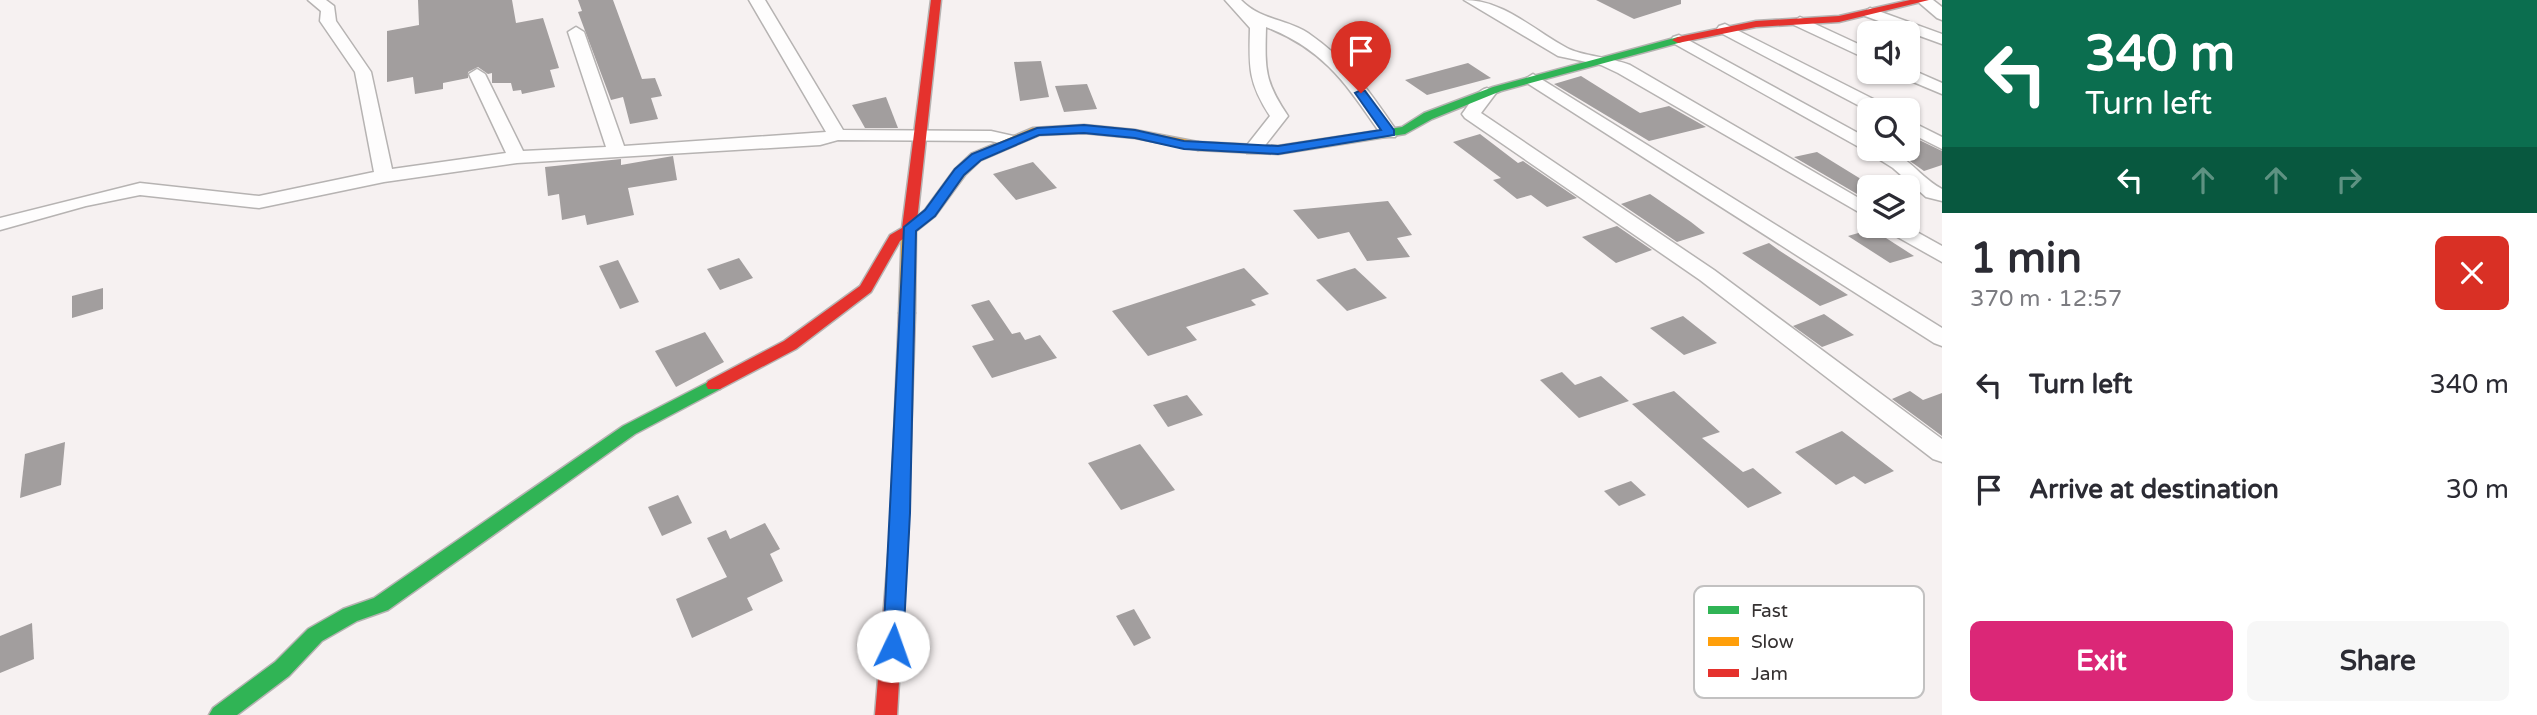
<!DOCTYPE html>
<meta charset="utf-8">
<style>
body{margin:0;font-family:"Varela Round",sans-serif;background:#f7f7f7;color:#2b2b33;height:100vh;display:flex;flex-direction:column;font-size:26px;white-space:nowrap}
*{box-sizing:border-box;margin:0}
p{font-size:23px;color:#7c7c81}
.icon{flex:none;width:38px;height:38px;fill:none;stroke:currentColor;stroke-width:2;stroke-linecap:round;stroke-linejoin:round}
.map{position:relative;flex:1;overflow:hidden}
.details{display:flex;flex-direction:column;background:#fff;width:595px}
.details>*{flex:none}
.top-card{background:#0b6e4f;color:#fff;overflow:hidden}
.fabs{position:absolute;left:1857px;top:21px;display:grid;gap:14px}
.fabs a{display:grid;place-items:center;width:63px;height:63px;border-radius:10px;background:#fff;box-shadow:0 2px 5px #0004;font-size:35px}
.pin{position:absolute;display:grid;place-items:center;width:60px;height:60px;color:#fff;margin:-72px -30px;border-radius:50% 50% 50% 0;rotate:-45deg;box-shadow:0 0 7px #0007}
.pin .icon{rotate:45deg}
.me{position:absolute;width:77px;margin:-38px;rotate:3deg;stroke-linejoin:round;filter:drop-shadow(0 0 5px #0008)}
.turn{display:flex;align-items:center;gap:24px;height:147px;padding:0 28px;font-size:32px}
.turn .icon{width:91px;height:91px;stroke-width:2.5}
.turn b{display:block;font-size:49px;line-height:60px}
.lanes{display:flex;align-items:center;height:66px;padding:0 28px;background:#0003;justify-content:center;gap:35px;direction:ltr}
.lanes .off{opacity:.35}
.round{display:grid;place-items:center;flex:none;width:74px;height:74px;border-radius:10px;background:#f7f7f7}
.summary{display:flex;align-items:center;justify-content:space-between;height:119px;padding:0 28px}
h1{font-size:42px;font-weight:700;line-height:52px}
.button{display:flex;gap:14px;margin-top:auto;padding:14px 28px}
.button a{flex:1;height:80px;border-radius:10px;background:#db2777;color:#fff;font-size:28px;font-weight:700;line-height:80px;text-align:center}
.button a+a{background:#f7f7f7;color:#2b2b33}
ul{padding:0;list-style:none}
li{display:flex;align-items:center;gap:21px;height:105px;padding:0 28px}
li div{flex:1}
li b{display:block;font-size:26px}
li em{font-style:normal}
main{display:flex;flex:1;min-height:0}
.map>svg:first-child{display:block}
.building{fill:#a29e9e}
.lines{fill:none;stroke-linecap:round;stroke-linejoin:round}
.street-casing{stroke:#b6b3b2;stroke-width:3}
.fast-casing{stroke:#b6b3b2;stroke-width:3}
.slow-casing{stroke:#b6b3b2;stroke-width:3}
.jam-casing{stroke:#b6b3b2;stroke-width:3}
.street{fill:#fefdfd;fill-rule:evenodd}
.fast{fill:#30b455;fill-rule:evenodd}
.slow{fill:#ff9f0a;fill-rule:evenodd}
.jam{fill:#e5322d;fill-rule:evenodd}
.route{fill:#1a73e8;stroke:#114b97;stroke-width:2}
.key{fill:#fff;stroke:#c2c1c1;stroke-width:2}
.key-label{font-size:19px;fill:#353131}
</style>
<main>
<div class="map">
<svg width="1942" height="715" viewBox="0 0 1942 715">
<rect width="100%" height="100%" fill="#f6f1f1"/>
<g class="building">
<polygon points="418,0 512,0 516,23 543,18 559,68 550,70 555,87 522,94 521,90 513,91 511,83 492,83 492,73 488,74 478,67 468,72 468,78 443,83 443,89 415,94 413,77 387,82 387,31 419,25"/>
<polygon points="578,0 613,0 642,79 655,78 662,96 651,98 658,119 630,124 623,97 611,100 578,12 582,11"/>
<polygon points="1596,0 1681,0 1681,4 1634,19"/>
<polygon points="1041,61 1049,97 1020,101 1014,62"/>
<polygon points="1468,63 1491,78 1427,95 1405,80"/>
<polygon points="1581,76 1640,113 1669,106 1706,127 1649,141 1554,84"/>
<polygon points="1087,84 1097,109 1064,112 1055,86"/>
<polygon points="886,97 898,128 865,128 852,105"/>
<polygon points="1480,134 1518,163 1523,161 1577,198 1547,207 1531,195 1517,199 1493,180 1501,178 1453,142"/>
<polygon points="1913,137 1942,151 1942,165 1924,171 1900,154 1908,151 1908,139"/>
<polygon points="1817,152 1869,184 1869,201 1794,157"/>
<polygon points="673,156 677,180 628,188 634,215 587,225 585,215 562,220 559,194 548,196 545,167 621,159 621,165"/>
<polygon points="1033,162 1057,188 1016,200 993,174"/>
<polygon points="1650,194 1691,222 1705,233 1677,242 1621,204"/>
<polygon points="1388,201 1412,235 1397,238 1410,257 1367,261 1349,232 1318,239 1293,210"/>
<polygon points="1617,226 1652,250 1616,263 1582,237"/>
<polygon points="1872,229 1914,256 1890,263 1848,236"/>
<polygon points="1769,243 1780,251 1848,295 1820,306 1742,253"/>
<polygon points="739,258 753,278 720,290 707,269"/>
<polygon points="618,260 639,302 620,309 599,266"/>
<polygon points="1244,268 1269,294 1251,300 1256,305 1186,327 1197,340 1148,356 1112,311"/>
<polygon points="1355,268 1387,298 1347,311 1316,280"/>
<polygon points="103,288 103,309 72,318 72,296"/>
<polygon points="989,300 1012,334 1020,332 1025,340 1040,335 1057,358 992,378 972,346 994,340 971,305"/>
<polygon points="1824,314 1854,335 1822,347 1793,326"/>
<polygon points="1683,316 1717,343 1684,355 1650,328"/>
<polygon points="705,332 724,362 676,387 655,351"/>
<polygon points="1562,372 1575,385 1601,376 1629,401 1579,418 1540,380"/>
<polygon points="1674,391 1720,432 1702,438 1743,472 1753,468 1782,493 1748,508 1632,404"/>
<polygon points="1910,391 1923,400 1942,393 1942,436 1892,399"/>
<polygon points="1187,395 1203,415 1168,427 1153,405"/>
<polygon points="1842,431 1894,471 1865,484 1854,476 1836,485 1795,452"/>
<polygon points="65,442 61,485 20,498 25,454"/>
<polygon points="1140,444 1175,490 1121,510 1088,463"/>
<polygon points="1631,481 1646,495 1619,506 1604,491"/>
<polygon points="678,495 692,523 662,536 648,507"/>
<polygon points="765,523 780,549 770,554 783,581 747,598 753,610 692,638 676,599 727,577 707,538 726,530 730,539"/>
<polygon points="1134,609 1151,638 1134,646 1116,616"/>
<polygon points="32,623 34,659 0,673 0,636"/>
</g>
<g class="lines">
<defs>
<g id="street">
<polygon points="308,0 326,0 334,6 336,21 371,72 392,169 506,153 469,74 477,69 485,74 523,151 606,147 568,32 576,27 584,32 624,146 826,132 749,0 765,0 843,130 991,131 1018,137 1021,141 1012,146 991,141 838,140 820,145 517,163 384,182 259,208 140,195 86,206 0,230 0,218 140,183 259,196 374,172 355,72 320,21 321,11"/>
<path d="M1225,0H1241C1260,20 1287,19 1308,33C1350,62 1370,92 1398,133L1395,137H1383C1347,86 1327,51 1266,27C1265,69 1264,81 1288,116L1259,153H1247L1244,149L1270,116C1248,82 1249,67 1250,28Z"/>
<path d="M1464,0C1504,0 1533,30 1567,48C1582,56 1610,57 1630,65L1869,204V218L1618,73L1601,65L1558,56Z"/>
<polygon points="1916,0 1933,0 1942,7 1942,20 1937,18"/>
<polygon points="1870,8 1942,34 1942,44 1865,16 1862,13"/>
<polygon points="1800,17 1869,49 1869,60 1794,25 1792,22"/>
<polygon points="1725,24 1887,106 1890,110 1869,111 1719,32 1717,29 1719,26"/>
<path d="M1679,35L1869,139V149C1908,149 1913,173 1942,189V201L1926,197L1893,168L1866,151L1673,43L1671,40L1673,37Z"/>
<polygon points="1908,68 1942,83 1942,94 1899,76 1897,72 1908,72"/>
<polygon points="1533,74 1942,328 1942,346 1934,343 1527,83 1525,79"/>
<path d="M1487,88L1496,93L1481,113L1714,270L1942,439V462L1933,459L1700,280L1465,118L1462,114C1469,105 1476,91 1487,88Z"/>
<polygon points="1908,120 1942,137 1942,149 1908,132"/>
<polygon points="1882,226 1906,226 1942,246 1942,262 1885,230"/>
</g>
<g id="fast">
<polygon points="1678,37 1684,40 1682,42 1501,91 1432,119 1405,134 1278,154 1198,150 1192,146 1198,142 1278,146 1402,127 1424,113 1493,87"/>
<polygon points="714,379 720,381 722,385 720,389 635,434 388,610 357,621 322,641 289,676 237,715 209,715 213,708 275,662 308,629 343,609 374,598 623,426"/>
</g>
<polygon id="slow" points="1084,125 1135,130 1198,142 1204,146 1198,150 1135,138 1084,133 1039,135 981,160 965,175 935,216 916,231 915,313 907,318 902,317 899,313 902,230 925,210 955,169 971,154 1033,128"/>
<g id="jam">
<polygon points="931,0 941,0 916,230 900,241 871,292 796,349 720,389 708,389 706,385 708,381 784,341 860,286 890,235 902,228"/>
<polygon points="1910,0 1929,0 1839,22 1756,27 1678,43 1672,40 1678,37 1756,21 1839,16"/>
<polygon points="907,308 915,313 908,534 897,715 875,715 890,534 899,313"/>
</g>
</defs>
<use href="#street" class="street-casing"/>
<use href="#fast" class="fast-casing"/>
<use href="#slow" class="slow-casing"/>
<use href="#jam" class="jam-casing"/>
<use href="#street" class="street"/>
<use href="#fast" class="fast"/>
<use href="#slow" class="slow"/>
<use href="#jam" class="jam"/>
</g>
<polygon class="route" points="1361,90 1365,91 1394,130 1394,135 1278,154 1184,149 1135,138 1084,133 1039,135 981,160 964,175 935,216 916,231 910,513 903,646 900,653 893,656 886,653 883,646 904,227 925,210 955,169 972,154 1037,128 1084,125 1135,130 1184,141 1278,146 1381,130 1355,93"/>
<rect x="1694" y="586" width="230" height="112" rx="10" class="key"/>
<rect x="1708" y="606" width="31" height="8" fill="#30b455"/>
<rect x="1708" y="637" width="31" height="9" fill="#ff9f0a"/>
<rect x="1708" y="669" width="31" height="8" fill="#e5322d"/>
<g class="key-label">
<text x="1751" y="617">Fast</text>
<text x="1751" y="648">Slow</text>
<text x="1751" y="680">Jam</text>
</g>
</svg>
<div class="fabs">
<a><svg class="icon" aria-label="sound" viewBox="0 0 24 24"><path d="M4 9h4l5-4v14l-5-4H4zM17 9q2 3 0 6"/></svg></a>
<a><svg class="icon" aria-label="search" viewBox="0 0 24 24"><circle cx="10" cy="10" r="6"/><path d="M15 15l6 6"/></svg></a>
<a><svg class="icon" aria-label="layers" viewBox="0 0 24 24"><path d="M12 4l9 5-9 5-9-5zM3 14l9 5 9-5"/></svg></a>
</div>
<div class="pin" style="left:1361px;top:93px;background:#d93025"><svg class="icon" aria-label="arrive" viewBox="0 0 24 24"><path d="M6 21V4h12l-3 4 3 4H6"/></svg></div>
<svg class="me" style="left:893px;top:646px" viewBox="-20 -20 40 40"><circle r="19" fill="#fff"/><path d="M0-13L10 11 0 6-10 11z" fill="#1a73e8"/></svg>
</div>
<section class="details">
<div class="top-card">
<div class="turn"><svg class="icon" aria-label="left" viewBox="0 0 24 24"><path d="M17 20v-9H6M10 6l-5 5 5 5"/></svg><div><b>340 m</b>Turn left</div></div>
<div class="lanes"><svg class="icon" aria-label="left" viewBox="0 0 24 24"><path d="M17 20v-9H6M10 6l-5 5 5 5"/></svg><svg class="icon off" aria-label="ahead" viewBox="0 0 24 24"><path d="M12 20V5M6 11l6-6 6 6"/></svg><svg class="icon off" aria-label="ahead" viewBox="0 0 24 24"><path d="M12 20V5M6 11l6-6 6 6"/></svg><svg class="icon off" aria-label="right" viewBox="0 0 24 24"><path d="M7 20v-9h11M14 6l5 5-5 5"/></svg></div>
</div>
<div class="summary"><div><h1>1 min</h1><p>370 m · 12:57</p></div><a class="round" style="background:#d93025;color:#fff"><svg class="icon" aria-label="close" viewBox="0 0 24 24"><path d="M6 6l12 12M18 6L6 18"/></svg></a></div>
<ul>
<li><svg class="icon" aria-label="left" viewBox="0 0 24 24"><path d="M17 20v-9H6M10 6l-5 5 5 5"/></svg><div><b>Turn left</b></div><em>340 m</em></li>
<li><svg class="icon" aria-label="arrive" viewBox="0 0 24 24"><path d="M6 21V4h12l-3 4 3 4H6"/></svg><div><b>Arrive at destination</b></div><em>30 m</em></li>
</ul>
<div class="button"><a>Exit</a><a>Share</a></div>
</section>
</main>
